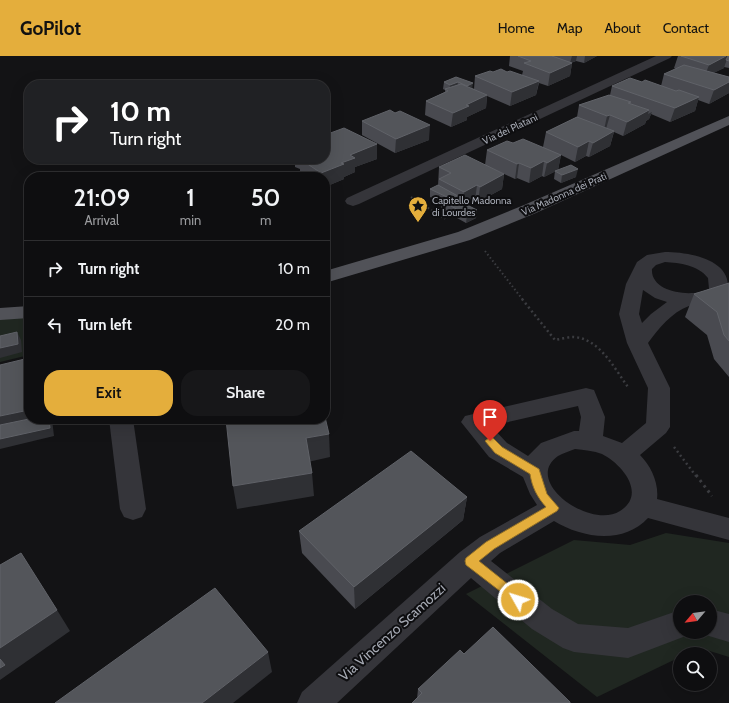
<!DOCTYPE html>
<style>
body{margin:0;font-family:Cabin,sans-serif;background:#171719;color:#f1f3f6;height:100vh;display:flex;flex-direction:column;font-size:15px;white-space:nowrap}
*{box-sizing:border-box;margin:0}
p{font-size:13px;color:#9b9c9f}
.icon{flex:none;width:22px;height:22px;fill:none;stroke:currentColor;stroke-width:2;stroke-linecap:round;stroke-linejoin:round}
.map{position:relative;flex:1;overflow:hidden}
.panel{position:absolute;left:24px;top:116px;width:306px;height:252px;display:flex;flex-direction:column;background:#0e0e10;border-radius:16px;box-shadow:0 4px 16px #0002,0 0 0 1px #2e2e30}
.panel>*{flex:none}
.guide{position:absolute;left:24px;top:24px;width:306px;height:84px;border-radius:16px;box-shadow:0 4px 16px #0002,0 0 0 1px #2e2e30;background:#202124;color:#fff;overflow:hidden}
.needle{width:26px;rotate:241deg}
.fabs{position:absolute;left:673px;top:539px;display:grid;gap:8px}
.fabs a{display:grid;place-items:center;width:44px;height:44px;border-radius:50%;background:#0e0e10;box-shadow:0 4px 16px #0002,0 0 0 1px #2e2e30;font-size:20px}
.pin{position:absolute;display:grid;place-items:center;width:34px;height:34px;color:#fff;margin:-41px -17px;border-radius:50% 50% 50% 0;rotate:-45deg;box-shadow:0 0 4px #0007}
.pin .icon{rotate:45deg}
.me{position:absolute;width:44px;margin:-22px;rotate:309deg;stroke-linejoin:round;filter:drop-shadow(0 0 3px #0008)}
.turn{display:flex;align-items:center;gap:14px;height:84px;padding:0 20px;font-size:18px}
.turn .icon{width:52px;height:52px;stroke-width:2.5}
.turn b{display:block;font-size:28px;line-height:34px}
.eta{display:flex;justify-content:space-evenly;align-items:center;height:68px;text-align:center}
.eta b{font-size:24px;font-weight:600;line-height:28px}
.action{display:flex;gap:8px;margin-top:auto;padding:8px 20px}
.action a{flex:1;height:46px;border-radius:16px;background:#e4ae3c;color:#111;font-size:16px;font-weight:600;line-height:46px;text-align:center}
.action a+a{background:#171719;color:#f1f3f6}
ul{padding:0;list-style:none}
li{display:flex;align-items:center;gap:12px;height:56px;padding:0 20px;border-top:1px solid #2e2e30}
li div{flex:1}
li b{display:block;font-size:15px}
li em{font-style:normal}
header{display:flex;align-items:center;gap:24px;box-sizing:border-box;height:56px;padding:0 20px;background:#e4ae3c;color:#111}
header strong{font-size:19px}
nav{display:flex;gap:22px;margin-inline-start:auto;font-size:14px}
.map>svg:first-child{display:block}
.green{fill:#202721;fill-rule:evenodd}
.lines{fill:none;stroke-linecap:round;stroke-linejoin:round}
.path-far2{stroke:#3b3c40;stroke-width:2;stroke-dasharray:1.5 2.5;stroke-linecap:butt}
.path-far1{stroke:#3b3c40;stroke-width:2.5;stroke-dasharray:2 3;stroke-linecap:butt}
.path{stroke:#3b3c40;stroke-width:3;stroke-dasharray:2.5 4;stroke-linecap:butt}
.minor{fill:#35353a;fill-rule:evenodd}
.major{fill:#515258;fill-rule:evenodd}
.wall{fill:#494a50}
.shaded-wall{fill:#2f3034}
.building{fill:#53555a;stroke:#606268}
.route{fill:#e4ae3c;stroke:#947127}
.labels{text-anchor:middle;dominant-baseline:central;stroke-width:4;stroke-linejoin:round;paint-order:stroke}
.far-street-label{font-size:10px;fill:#a6aab4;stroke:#0e0e10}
.far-poi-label{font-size:10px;fill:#a6aab4;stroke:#0e0e10;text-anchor:start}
.near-street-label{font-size:14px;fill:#a6aab4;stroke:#0e0e10}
</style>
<header>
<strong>GoPilot</strong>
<nav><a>Home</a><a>Map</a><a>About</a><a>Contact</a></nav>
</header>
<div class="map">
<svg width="729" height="647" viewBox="0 0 729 647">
<rect width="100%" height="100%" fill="#131315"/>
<g class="green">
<polygon points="29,256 29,299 0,306 0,260"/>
<path d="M666,477L729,487V601L700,592L687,598H680V601L597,641L466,538L574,484L630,489ZM680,546H710V576H680Z"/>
</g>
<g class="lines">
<g class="path-far2">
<polyline points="411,141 445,163"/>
<polyline points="485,195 523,244"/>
</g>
<g class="path-far1">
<path d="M522,243L555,284C561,283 568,281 574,281C600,283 614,312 628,331"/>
<polyline points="674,391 696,420"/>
</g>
<polyline class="path" points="696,419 712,440"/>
<g class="minor">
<polygon points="656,0 672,0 670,2 359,148 353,150 347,148 345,145 347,142"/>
<path d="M665,196C686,196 729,202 728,231C723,250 703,245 689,250C672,256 658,273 648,287L670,332V371L666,377L640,399C651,410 659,427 657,443L729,462V484L648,462C623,489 582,482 554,465L500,497L491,505L552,553L578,568L628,572L680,554V576H691V578L628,602L574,596L563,592L532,573L471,522L337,647H297L302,636L460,496L480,481L537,449L530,438L523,421L489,401L461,366L465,360L586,332L594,334L605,361L603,380L622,387L646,367L648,332L627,287L619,258L626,228L637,206L647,199ZM665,206C680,207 698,209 708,222L709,233C693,242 650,237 652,213L656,209ZM643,234L655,242L667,246L651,258L642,267L639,258ZM578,350L581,361L579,375H574L541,387L528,400L507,387L491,370ZM575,393C584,394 594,395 602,398C622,408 647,438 620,455C590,474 522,425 558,400C563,397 570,395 575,393Z"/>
<polygon points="109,363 133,363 146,453 142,461 133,464 124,461 120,453"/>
<polygon points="710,553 729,558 729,586 699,577 710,576"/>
</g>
<g class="major">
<polygon points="729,60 729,69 536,157 470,184 325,227 325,215 458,176 524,149"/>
<polygon points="29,250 29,262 0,264 0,252"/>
</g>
</g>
<g class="wall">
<polygon points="510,0 597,0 584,7 576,5 571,7 572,7 570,20 548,30 539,27 536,39 510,50 487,40 486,52 467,61 467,64 451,71 425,59 426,45 445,36 445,34 443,33 444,26 456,21 474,33 475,20 493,16 507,16 522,19 523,15 509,10"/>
<polygon points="678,0 729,0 729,12 724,11 724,12 713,17 729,21 729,37 709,48 698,44 695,55 670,66 651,58 649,63 646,65 645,68 623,80 614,76 610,90 589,101 586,100 575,106 561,99 558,114 544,121 542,120 529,127 517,122 515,123 485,109 487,94 513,87 543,91 546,76 577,61 579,49 610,39 612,30 642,26 661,30 664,18 676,13 674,12"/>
<polygon points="362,65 429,84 395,97 362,79"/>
<polygon points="377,88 377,103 355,111 355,116 344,121 344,123 325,131 325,121 306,121 300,117 300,113 295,111 295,103 325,103"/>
<polygon points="439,111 504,118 502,133 478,146 475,145 466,149 477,154 476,162 466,167 441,153 442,147 430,141 430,133 438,130"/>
<polygon points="555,115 576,121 561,127 554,123"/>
<polygon points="729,227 729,321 714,303 707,279 685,261 694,238"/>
<polygon points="467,441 463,464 355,553 302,497 299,475"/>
<polygon points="464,598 417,643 418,633"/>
</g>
<g class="shaded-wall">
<polygon points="572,0 577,0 576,5 570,7"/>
<polygon points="585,0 597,0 584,7"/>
<polygon points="726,0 728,0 724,12 704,22 709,9"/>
<polygon points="572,7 570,20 548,30 550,17"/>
<polygon points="539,25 536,39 510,50 512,36"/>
<polygon points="458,26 457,33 449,36 450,29"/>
<polygon points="729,26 729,37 709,48 714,34"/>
<polygon points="473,27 472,34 466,37 467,30"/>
<polygon points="487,39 486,52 467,61 467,64 451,71 453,57 466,49"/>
<polygon points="699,41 695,55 670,66 675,52"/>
<polygon points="649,54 648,58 652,56 649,63 646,65 645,68 623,80 627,66"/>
<polygon points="610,59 606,73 604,74 607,60"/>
<polygon points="430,69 429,84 395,97 396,83"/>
<polygon points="614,75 610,90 589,101 593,87"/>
<polygon points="589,85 586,100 575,106 578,91"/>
<polygon points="377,88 377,103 355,111 355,116 344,121 344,123 325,131 325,121 321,121 321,117 341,107 350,99"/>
<polygon points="561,99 558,114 544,121 547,107"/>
<polygon points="544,105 542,120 529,127 531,112"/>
<polygon points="519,107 517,122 515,123 517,108"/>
<polygon points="578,113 576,121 561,127 562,119"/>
<polygon points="504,118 502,133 478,146 480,131"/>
<polygon points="477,129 475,145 464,150 461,146 463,145 464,136"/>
<polygon points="477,154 476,162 466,167 467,159"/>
<polygon points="17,276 21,284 22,296 0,302 0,292"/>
<polygon points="29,354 29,363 52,363 54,380 0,393 0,360"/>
<polygon points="329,378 330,401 308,406 306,382"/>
<polygon points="312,417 314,440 237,453 233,430"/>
<polygon points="467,441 463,464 355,553 354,531"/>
<polygon points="57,554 70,575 0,624 0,592"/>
<polygon points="268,596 272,616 233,647 202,647"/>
</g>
<g class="building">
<polygon points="518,0 554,0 552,0 572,7 550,17 524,7 531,5"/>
<polygon points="681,0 726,0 709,9"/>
<polygon points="728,0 729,0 729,5 726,4"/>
<polygon points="684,9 729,21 729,26 714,34 664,18"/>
<polygon points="501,13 507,16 510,15 539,25 512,36 475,20 490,15 493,16"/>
<polygon points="456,21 473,27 467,30 458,26 450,29 444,26"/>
<polygon points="630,22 642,26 645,24 676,35 679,34 699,41 675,52 612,30"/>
<polygon points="461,28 487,39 466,49 469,50 453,57 426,45 448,35 445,33"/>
<polygon points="609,39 631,46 628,47 649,54 627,66 610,59 607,60 579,49"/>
<polygon points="390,54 395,57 400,55 430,69 396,83 362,65"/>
<polygon points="577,61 614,75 593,87 589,85 578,91 546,76"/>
<polygon points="344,72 377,88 350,99 355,102 341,107 344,108 321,117 300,103 325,103 325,79"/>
<polygon points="523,83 561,99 547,107 544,105 531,112 519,107 517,108 487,94 507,85 513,87"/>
<polygon points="465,99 504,118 480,131 477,129 464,136 439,123 451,117 439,111"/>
<polygon points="571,109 578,113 562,119 555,115"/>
<polygon points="438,129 465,144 461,146 477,154 467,159 442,145 449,142 430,133"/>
<polygon points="729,227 729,285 724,279 717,256 694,238"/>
<polygon points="17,276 18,288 0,292 0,280"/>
<polygon points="29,302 29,354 0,360 0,309"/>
<polygon points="325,361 329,378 306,382 312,417 233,430 226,363 325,363"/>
<polygon points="29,363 49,363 50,372 0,383 0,369"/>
<polygon points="411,395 467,441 354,531 299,475"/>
<polygon points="21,497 57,554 0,592 0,509"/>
<polygon points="215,532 268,596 202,647 55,647"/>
<polygon points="493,571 570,646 570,647 412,647 422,637 418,633 460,594 464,598"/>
<polygon points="0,603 5,609 0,612"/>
</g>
<path class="route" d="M490,381L493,382L502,391L539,413L547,438L559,452L557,455L494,493L479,505L523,540L524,544L523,547L518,549L466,509L465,505L466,502L486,486L546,451C537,441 532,431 530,418L495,397L485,385Z"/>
<defs>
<symbol id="sight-pin" viewBox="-11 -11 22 30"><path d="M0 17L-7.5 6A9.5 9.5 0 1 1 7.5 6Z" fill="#e4ae3c" stroke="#0e0e10"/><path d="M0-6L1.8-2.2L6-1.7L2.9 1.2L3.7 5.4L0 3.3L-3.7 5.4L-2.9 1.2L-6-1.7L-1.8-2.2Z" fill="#111"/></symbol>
</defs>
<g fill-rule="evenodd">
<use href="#sight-pin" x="407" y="139" width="22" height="30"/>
</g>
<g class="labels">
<g class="far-street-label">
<text transform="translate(510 73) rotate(-25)">Via dei Platani</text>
<text transform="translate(564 138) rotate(-24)">Via Madonna dei Prati</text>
</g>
<g class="far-poi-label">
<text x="432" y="144">Capitello Madonna<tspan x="432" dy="12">di Lourdes</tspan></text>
</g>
<g class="near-street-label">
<text transform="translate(392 576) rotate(-42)">Via Vincenzo Scamozzi</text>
</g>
</g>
</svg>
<div class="fabs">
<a><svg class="needle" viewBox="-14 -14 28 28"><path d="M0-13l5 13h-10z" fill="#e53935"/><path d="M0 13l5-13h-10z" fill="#9b9c9f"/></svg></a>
<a><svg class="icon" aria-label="search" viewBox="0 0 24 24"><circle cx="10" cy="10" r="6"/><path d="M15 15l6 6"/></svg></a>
</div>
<div class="pin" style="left:490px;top:385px;background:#d93025"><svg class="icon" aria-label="arrive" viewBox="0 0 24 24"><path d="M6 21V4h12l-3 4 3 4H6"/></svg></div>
<svg class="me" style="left:518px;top:544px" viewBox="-20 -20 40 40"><circle r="17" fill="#e4ae3c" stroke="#fff" stroke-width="3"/><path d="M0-11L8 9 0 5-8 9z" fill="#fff"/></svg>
<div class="guide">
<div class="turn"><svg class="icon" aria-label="right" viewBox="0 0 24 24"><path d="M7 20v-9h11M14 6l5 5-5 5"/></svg><div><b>10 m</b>Turn right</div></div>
</div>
<section class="panel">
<div class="eta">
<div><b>21:09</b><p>Arrival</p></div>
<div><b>1</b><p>min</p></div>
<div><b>50</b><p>m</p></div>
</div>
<ul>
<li><svg class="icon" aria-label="right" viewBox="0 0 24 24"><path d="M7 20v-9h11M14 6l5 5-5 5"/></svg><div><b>Turn right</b></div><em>10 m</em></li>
<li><svg class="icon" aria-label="left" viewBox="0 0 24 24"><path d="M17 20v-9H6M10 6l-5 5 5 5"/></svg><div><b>Turn left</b></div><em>20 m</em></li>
</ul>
<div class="action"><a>Exit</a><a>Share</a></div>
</section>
</div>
